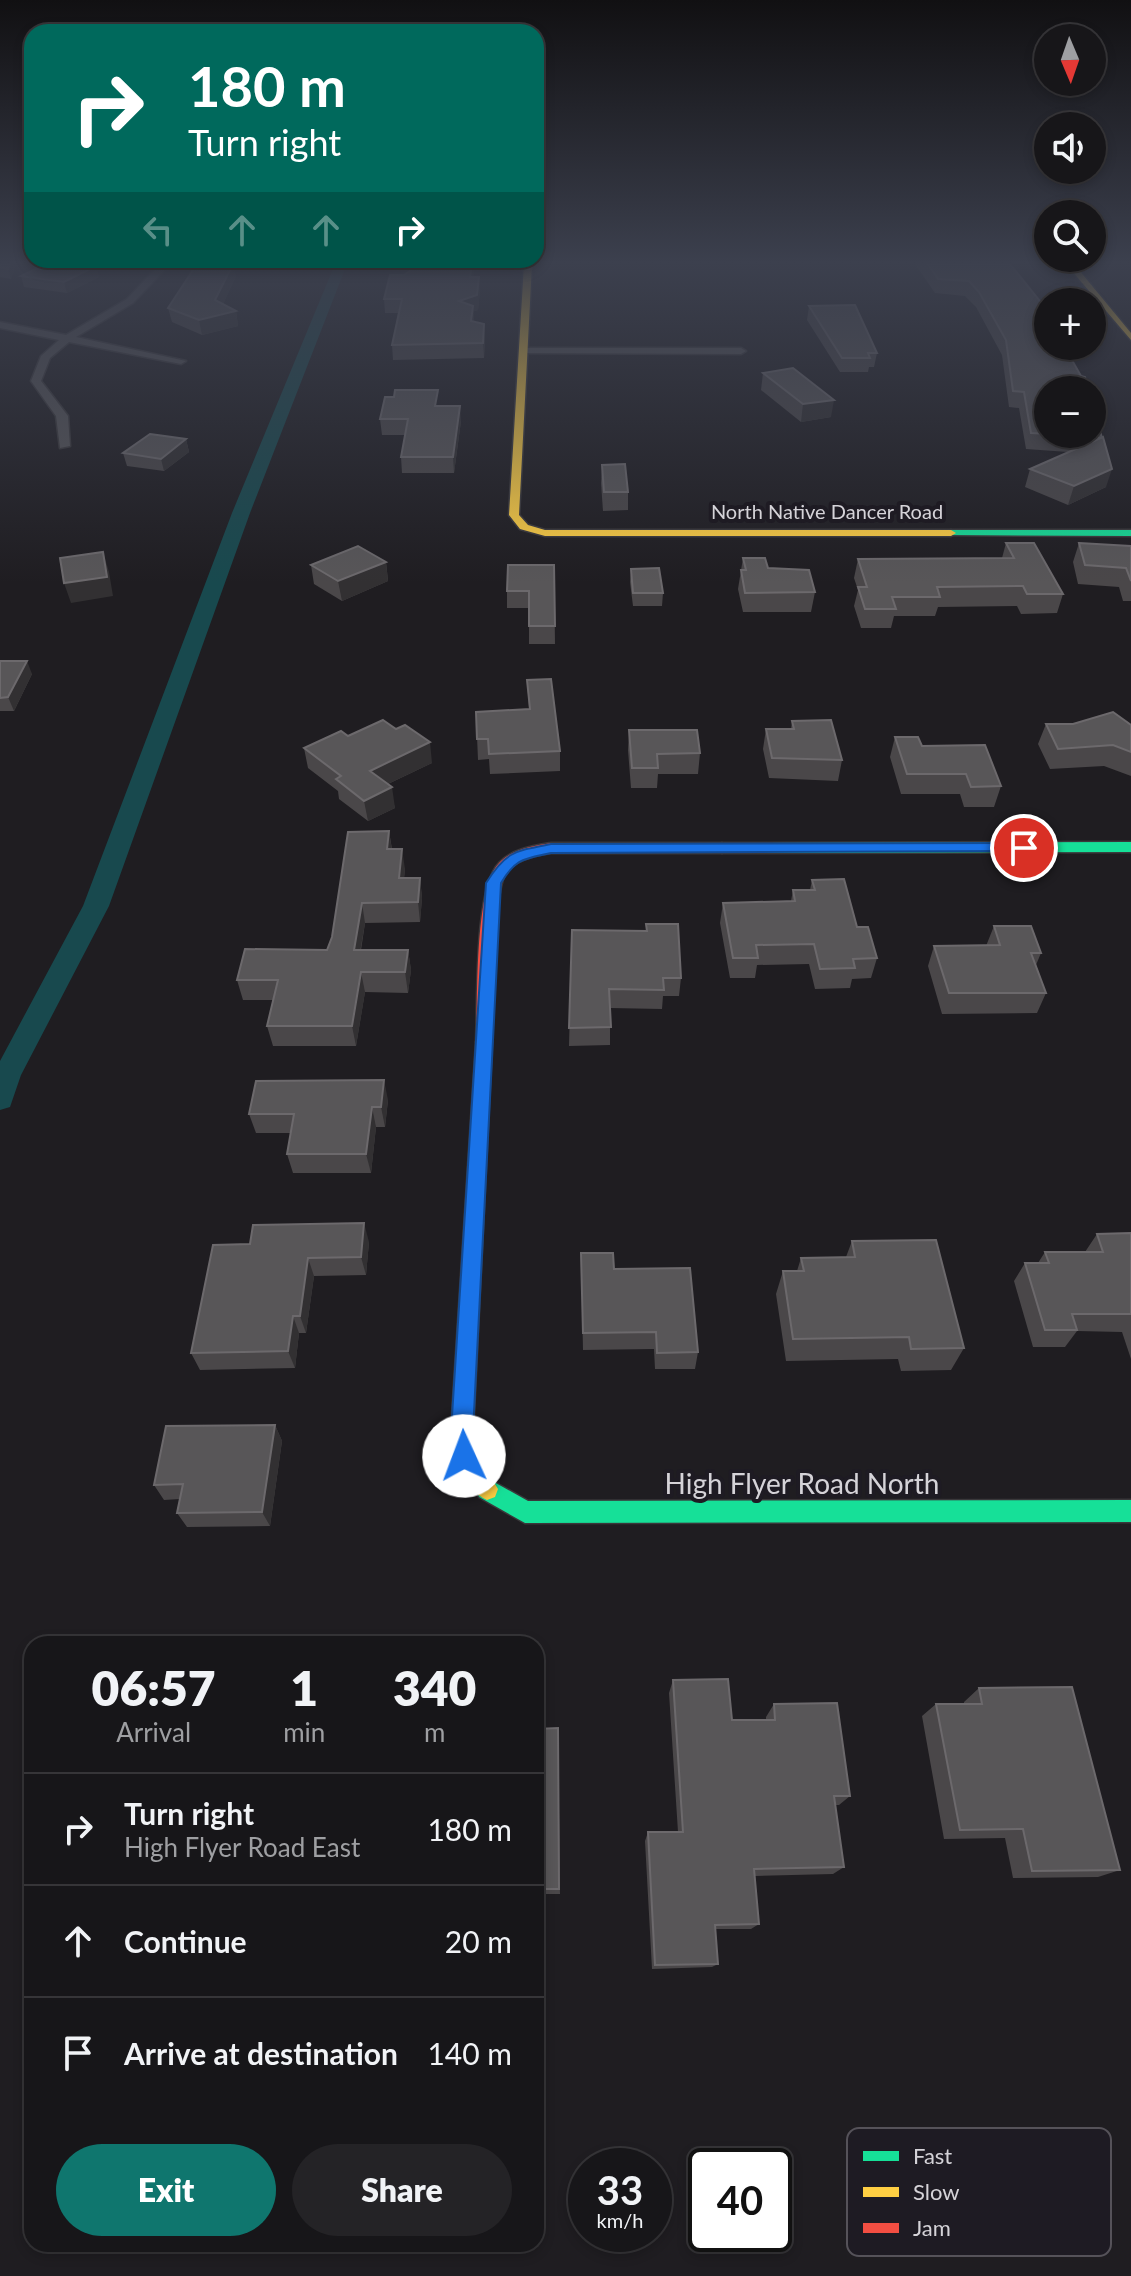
<!DOCTYPE html>
<meta charset="utf-8">
<style>
body{margin:0;font-family:Lato,sans-serif;background:#242326;color:#f1f3f6;height:100vh;display:flex;flex-direction:column;font-size:30px;white-space:nowrap}
*{box-sizing:border-box;margin:0}
p{font-size:26px;color:#9e9fa2}
.icon{flex:none;width:44px;height:44px;fill:none;stroke:currentColor;stroke-width:2;stroke-linecap:round;stroke-linejoin:round}
.map{position:relative;flex:1;overflow:hidden}
.panel{position:absolute;left:24px;top:1636px;width:520px;height:616px;display:flex;flex-direction:column;background:#171619;border-radius:24px;box-shadow:0 4px 12px #0003,0 0 0 2px #363538}
.panel>*{flex:none}
.banner{position:absolute;left:24px;top:24px;width:520px;height:244px;border-radius:24px;box-shadow:0 4px 12px #0003,0 0 0 2px #363538;background:#00695c;color:#fff;overflow:hidden}
.needle{width:52px;rotate:178deg}
.buttons{position:absolute;left:1034px;top:24px;display:grid;gap:16px}
.buttons a{display:grid;place-items:center;width:72px;height:72px;border-radius:50%;background:#171619;box-shadow:0 4px 12px #0003,0 0 0 2px #363538;font-size:40px}
.speed{position:absolute;left:568px;top:2148px;display:flex;gap:16px;font-size:40px;font-weight:700;text-align:center}
.speed>*{display:grid;place-content:center;width:104px;height:104px;border-radius:50%;background:#171619;box-shadow:0 4px 12px #0003,0 0 0 2px #363538;line-height:1}
.speed small{font-size:20px;font-weight:400}
.speed .limit{border:4px solid #111;border-radius:12px;background:#fff;color:#111}
.pin{position:absolute;display:grid;place-items:center;width:68px;height:68px;color:#fff;margin:-34px;border:4px solid #fff;border-radius:50%;box-shadow:0 2px 8px #0007}
.me{position:absolute;width:88px;margin:-44px;rotate:358deg;stroke-linejoin:round;filter:drop-shadow(0 0 6px #0008)}
.turn{display:flex;align-items:center;gap:28px;height:168px;padding:0 32px;font-size:36px}
.turn .icon{width:104px;height:104px;stroke-width:2.5}
.turn b{display:block;font-size:56px;line-height:68px}
.lanes{display:flex;align-items:center;height:76px;padding:0 32px;background:#0003;justify-content:center;gap:40px;direction:ltr}
.lanes .off{opacity:.35}
.eta{display:flex;justify-content:space-evenly;align-items:center;height:136px;text-align:center}
.eta b{font-size:48px;font-weight:800;line-height:56px}
.action{display:flex;gap:16px;margin-top:auto;padding:16px 32px}
.action a{flex:1;height:92px;border-radius:48px;background:#0f766e;color:#fff;font-size:32px;font-weight:800;line-height:92px;text-align:center}
.action a+a{background:#242326;color:#f1f3f6}
ul{padding:0;list-style:none}
li{display:flex;align-items:center;gap:24px;height:112px;padding:0 32px;border-top:2px solid #363538}
li div{flex:1}
li b{display:block;font-size:30px}
li em{font-style:normal}
.map>svg:first-child{display:block}
.lines{fill:none;stroke-linecap:round;stroke-linejoin:round}
.canal{fill:#18494e;fill-rule:evenodd}
.street-casing{stroke:#3a383b;stroke-width:3}
.fast-casing{stroke:#3a383b;stroke-width:3}
.slow-casing{stroke:#3a383b;stroke-width:3}
.jam-casing{stroke:#3a383b;stroke-width:3}
.street{fill:#565558;fill-rule:evenodd}
.fast{fill:#16e098;fill-rule:evenodd}
.slow{fill:#ffcf43;fill-rule:evenodd}
.jam{fill:#f24e42;fill-rule:evenodd}
.wall{fill:#4a4749}
.shaded-wall{fill:#323032}
.building{fill:#585658;stroke:#6c696c;stroke-width:2}
.route{fill:#1a73e8;stroke:#114b97;stroke-width:2}
.labels{text-anchor:middle;dominant-baseline:central;stroke-width:8;stroke-linejoin:round;paint-order:stroke}
.far-street-label{font-size:20px;fill:#d5d3d8;stroke:#1e1b23}
.near-street-label{font-size:28px;fill:#d5d3d8;stroke:#1e1b23}
.key{fill:#1e1b23;stroke:#555259;stroke-width:2}
.key-label{font-size:22px;fill:#d5d3d8}
</style>
<div class="map">
<svg width="1131" height="2276" viewBox="0 0 1131 2276">
<rect width="100%" height="100%" fill="#1f1d21"/>
<g class="lines">
<polygon class="canal" points="335,264 347,264 250,513 109,906 21,1075 10,1107 0,1110 0,1061 83,906 232,513"/>
<defs>
<g id="street">
<polygon points="160,264 170,264 133,303 76,337 186,361 181,364 69,342 50,358 41,381 68,416 70,446 60,448 56,416 31,381 41,356 59,340 0,328 0,322 66,335 127,299"/>
<polygon points="523,348 741,348 746,351 741,354 519,353"/>
</g>
<g id="fast">
<polygon points="951,530 1131,530 1131,536 947,535 946,533"/>
<polygon points="1131,842 1131,852 722,853 715,848 722,843"/>
<polygon points="487,1478 528,1501 1131,1500 1131,1522 525,1523 479,1497 476,1489 479,1481"/>
</g>
<g id="slow">
<polygon points="524,264 532,264 519,515 528,525 545,530 951,530 956,533 951,536 545,536 520,529 509,515"/>
<polygon points="1066,264 1074,264 1131,333 1131,340"/>
<path d="M484,1036L492,1042L473,1432L478,1456L498,1489L495,1497L487,1500C463,1490 456,1454 451,1432L476,1042Z"/>
</g>
<path id="jam" d="M551,843H722L729,848L722,853H551C535,855 516,859 506,873C492,893 494,1011 492,1042L484,1048L478,1046L476,1042C478,1003 474,888 499,863C512,849 533,846 551,843Z"/>
</defs>
<use href="#street" class="street-casing"/>
<use href="#fast" class="fast-casing"/>
<use href="#slow" class="slow-casing"/>
<use href="#jam" class="jam-casing"/>
<use href="#street" class="street"/>
<use href="#fast" class="fast"/>
<use href="#slow" class="slow"/>
<use href="#jam" class="jam"/>
</g>
<g class="wall">
<polygon points="0,264 15,267 11,279 0,277"/>
<polygon points="475,264 473,277 480,291 478,310 474,311 474,321 485,339 484,358 393,360 392,345 398,313 385,313 384,299 434,268"/>
<polygon points="909,264 1010,264 1048,346 1102,437 1106,487 1068,505 1025,487 1030,469 1068,452 1026,449 1019,408 1009,407 1002,355 976,307 965,296 935,293 915,264"/>
<polygon points="96,266 99,277 67,293 24,287 21,276"/>
<polygon points="236,276 223,304 236,311 238,326 202,335 172,322 168,308"/>
<polygon points="809,306 877,353 874,367 869,367 868,372 840,372 807,320"/>
<polygon points="763,373 831,417 801,422 761,390"/>
<polygon points="439,406 461,421 454,473 402,473 401,457 405,435 382,435 380,419"/>
<polygon points="186,439 189,452 164,471 127,466 123,453"/>
<polygon points="602,465 628,492 628,510 603,511 601,483"/>
<polygon points="1006,543 1063,594 1057,613 1021,614 1017,606 938,607 935,616 894,616 891,628 861,628 854,606 858,590 854,578 858,559 1002,558"/>
<polygon points="1079,543 1131,546 1131,601 1123,601 1119,587 1078,584 1073,562"/>
<polygon points="743,558 768,568 815,592 811,612 743,612 738,589"/>
<polygon points="386,562 388,581 342,601 314,584 311,565"/>
<polygon points="554,565 555,644 529,644 529,608 507,608 507,591"/>
<polygon points="631,569 663,593 662,606 633,606 630,582"/>
<polygon points="0,661 32,674 14,711 0,711"/>
<polygon points="527,680 560,751 560,771 490,774 489,759 478,760 476,712 529,709"/>
<polygon points="792,721 842,760 838,781 769,778 763,749 766,729 791,729"/>
<polygon points="1046,724 1131,725 1131,776 1104,766 1050,769 1038,744"/>
<polygon points="629,730 700,753 698,774 658,774 657,788 631,788 628,750"/>
<polygon points="348,736 432,763 388,784 395,808 368,821 339,799 338,791 308,768 304,748"/>
<polygon points="895,737 922,746 1001,786 994,807 964,807 960,794 901,794 890,757"/>
<polygon points="389,831 392,849 405,869 404,878 420,878 422,898 420,922 365,923 361,950 408,950 411,970 408,993 365,992 356,1046 273,1046 267,1026 273,1000 243,1000 237,980 327,950"/>
<polygon points="812,880 857,927 877,958 871,978 852,979 850,988 815,989 809,964 757,965 755,978 730,978 720,923 723,903 791,901 793,890 810,890"/>
<polygon points="646,924 681,978 679,996 663,996 662,1009 610,1008 610,1045 569,1046 572,930 646,931"/>
<polygon points="994,926 1041,953 1036,965 1046,993 1037,1013 942,1014 928,966 934,946 986,946"/>
<polygon points="388,1100 385,1127 376,1127 371,1173 293,1173 287,1154 291,1133 256,1133 249,1114"/>
<polygon points="1131,1233 1131,1359 1122,1332 1077,1331 1065,1347 1033,1347 1014,1281 1025,1263 1038,1263 1045,1252 1085,1252 1097,1234"/>
<polygon points="852,1241 964,1348 951,1370 901,1371 898,1359 786,1361 776,1294 783,1271 797,1271 801,1258 846,1257"/>
<polygon points="369,1242 366,1275 314,1276 306,1333 299,1333 295,1368 200,1370 191,1353 213,1245"/>
<polygon points="581,1253 614,1269 698,1352 695,1369 655,1369 654,1349 583,1350"/>
<polygon points="275,1425 282,1441 270,1526 187,1527 177,1513 180,1499 164,1500 154,1485"/>
<polygon points="673,1680 732,1720 766,1720 766,1717 774,1704 850,1796 839,1805 835,1805 844,1867 833,1874 755,1876 759,1924 751,1929 715,1929 718,1964 712,1967 652,1969 645,1841 648,1832 678,1832 669,1693"/>
<polygon points="979,1688 1120,1870 1098,1877 1013,1878 1005,1838 944,1839 922,1716 936,1704 964,1704 964,1702"/>
<polygon points="558,1728 560,1894 536,1894 536,1729"/>
</g>
<g class="shaded-wall">
<polygon points="10,264 14,264 15,267 11,279 8,269"/>
<polygon points="233,264 236,276 218,315 215,300"/>
<polygon points="472,264 475,264 470,291 470,277"/>
<polygon points="96,266 99,277 67,293 64,282"/>
<polygon points="479,277 480,291 478,310 474,311 474,321 472,336 459,301"/>
<polygon points="236,311 238,326 202,335 199,320"/>
<polygon points="484,324 485,339 484,358 483,343"/>
<polygon points="834,400 831,417 801,422 803,404"/>
<polygon points="460,406 461,421 454,473 453,457"/>
<polygon points="186,439 189,452 164,471 161,459"/>
<polygon points="1112,469 1106,487 1068,505 1074,486"/>
<polygon points="103,552 109,572 113,596 71,603 64,583"/>
<polygon points="386,562 388,581 342,601 338,581"/>
<polygon points="27,661 32,674 14,711 8,697"/>
<polygon points="430,742 432,763 373,791 370,771"/>
<polygon points="392,787 395,808 368,821 364,801"/>
<polygon points="389,831 392,851 387,849"/>
<polygon points="402,849 405,869 402,899 399,878"/>
<polygon points="420,878 422,898 420,922 418,902"/>
<polygon points="362,903 365,923 357,970 354,950"/>
<polygon points="408,950 411,970 408,993 405,972"/>
<polygon points="361,972 365,992 356,1046 352,1026"/>
<polygon points="384,1080 388,1100 385,1127 381,1107"/>
<polygon points="372,1107 376,1127 371,1173 366,1154"/>
<polygon points="364,1223 369,1242 366,1275 361,1257"/>
<polygon points="308,1258 314,1276 306,1333 300,1316"/>
<polygon points="293,1316 299,1333 295,1368 288,1351"/>
<polygon points="275,1425 282,1441 270,1526 262,1512"/>
</g>
<g class="building">
<polygon points="0,264 10,264 8,269 0,267"/>
<polygon points="46,264 81,264 96,266 64,282 21,276"/>
<polygon points="197,264 233,264 215,300 236,311 199,320 168,308"/>
<polygon points="434,264 472,264 470,277 479,277 477,295 459,301 473,306 471,321 484,324 483,343 392,345 402,299 384,299 390,275 404,275 414,268 434,268"/>
<polygon points="928,264 1010,264 1048,311 1048,346 1064,346 1081,376 1085,377 1089,390 1048,390 1048,434 1031,433 1024,392 1013,391 1006,340 979,292 969,281 938,279"/>
<polygon points="855,305 877,353 868,353 870,358 842,358 809,306"/>
<polygon points="793,368 834,400 803,404 763,373"/>
<polygon points="395,390 438,390 435,406 460,406 453,457 401,457 408,419 380,419 385,397 394,397"/>
<polygon points="1092,401 1102,438 1049,434 1092,434"/>
<polygon points="150,434 186,439 161,459 123,453"/>
<polygon points="1103,437 1112,469 1074,486 1030,469"/>
<polygon points="625,464 628,492 604,492 602,465"/>
<polygon points="1006,543 1034,543 1063,594 1027,594 1023,586 937,587 940,597 892,597 896,609 865,609 858,587 867,587 858,559 1014,558"/>
<polygon points="1079,543 1131,546 1131,581 1126,568 1085,565"/>
<polygon points="358,546 386,562 338,581 311,565"/>
<polygon points="103,552 107,577 64,583 60,558"/>
<polygon points="743,558 765,558 768,568 809,570 815,592 745,593 741,570 746,570"/>
<polygon points="508,565 554,565 555,626 529,626 529,591 507,591"/>
<polygon points="659,568 663,593 633,593 631,569"/>
<polygon points="0,661 27,661 8,697 0,698"/>
<polygon points="551,679 560,751 489,754 488,739 477,739 476,712 530,709 527,680"/>
<polygon points="1113,712 1131,725 1131,752 1113,745 1058,749 1046,724 1073,724"/>
<polygon points="383,720 396,729 405,725 430,742 370,771 392,787 364,801 336,779 341,776 304,748 341,731 348,736"/>
<polygon points="831,720 842,760 772,758 766,729 794,729 792,721"/>
<polygon points="629,730 697,730 700,753 657,754 658,768 632,768"/>
<polygon points="895,737 918,737 922,746 985,745 1001,786 971,787 966,774 907,774"/>
<polygon points="389,831 387,849 402,849 399,878 420,878 418,902 362,903 354,950 408,950 405,972 361,972 352,1026 267,1026 278,980 237,980 245,949 327,950 332,937 348,832"/>
<polygon points="844,879 857,927 868,927 877,958 853,959 855,968 820,969 814,944 756,945 758,958 733,958 723,903 795,901 793,890 815,890 812,880"/>
<polygon points="646,924 678,924 681,978 663,978 664,990 609,989 611,1027 569,1028 572,930 647,931"/>
<polygon points="994,926 1031,926 1041,953 1031,953 1046,993 949,993 934,946 1000,945"/>
<polygon points="384,1080 381,1107 372,1107 366,1154 287,1154 294,1114 249,1114 256,1081"/>
<polygon points="364,1223 361,1257 308,1258 300,1316 293,1316 288,1351 191,1353 213,1245 250,1244 253,1225"/>
<polygon points="1131,1233 1131,1314 1072,1314 1077,1330 1045,1330 1025,1263 1049,1263 1045,1252 1103,1252 1097,1234"/>
<polygon points="936,1240 964,1348 911,1349 909,1337 793,1339 783,1271 804,1271 801,1258 855,1257 852,1241"/>
<polygon points="581,1253 613,1253 614,1269 690,1268 698,1352 657,1353 656,1332 583,1333"/>
<polygon points="275,1425 262,1512 177,1513 183,1484 154,1485 166,1426"/>
<polygon points="728,1679 732,1720 775,1720 774,1704 837,1703 850,1796 834,1796 844,1867 754,1869 759,1924 715,1925 718,1964 655,1965 648,1832 683,1832 673,1680"/>
<polygon points="1072,1687 1120,1870 1032,1871 1023,1829 960,1830 936,1704 982,1704 979,1688"/>
<polygon points="558,1728 559,1889 536,1889 536,1729"/>
</g>
<linearGradient id="sky" x2="0" y2="1"><stop stop-color="#111012"/><stop offset="0.45" stop-color="#3c404e"/><stop offset="1" stop-color="#3c404e" stop-opacity="0"/></linearGradient>
<rect width="1131" height="583" fill="url(#sky)"/>
<path class="route" d="M1024,843L1032,848L1029,851L551,853C524,859 516,858 501,883L473,1432L475,1456L472,1463L464,1466L457,1463L451,1432L486,883C506,851 515,851 551,844Z"/>
<g class="labels">
<g class="far-street-label">
<text x="827" y="511">North Native Dancer Road</text>
</g>
<g class="near-street-label">
<text x="802" y="1483">High Flyer Road North</text>
</g>
</g>
<rect x="847" y="2128" width="264" height="128" rx="12" class="key"/>
<rect x="863" y="2151" width="36" height="10" fill="#16e098"/>
<rect x="863" y="2187" width="36" height="10" fill="#ffcf43"/>
<rect x="863" y="2223" width="36" height="10" fill="#f24e42"/>
<g class="key-label">
<text x="913" y="2164">Fast</text>
<text x="913" y="2200">Slow</text>
<text x="913" y="2236">Jam</text>
</g>
</svg>
<div class="buttons">
<a><svg class="needle" viewBox="-14 -14 28 28"><path d="M0-13l5 13h-10z" fill="#e53935"/><path d="M0 13l5-13h-10z" fill="#9e9fa2"/></svg></a>
<a><svg class="icon" aria-label="sound" viewBox="0 0 24 24"><path d="M4 9h4l5-4v14l-5-4H4zM17 9q2 3 0 6"/></svg></a>
<a><svg class="icon" aria-label="search" viewBox="0 0 24 24"><circle cx="10" cy="10" r="6"/><path d="M15 15l6 6"/></svg></a>
<a>+</a>
<a>−</a>
</div>
<div class="speed"><div>33<small>km/h</small></div><div class="limit">40</div></div>
<div class="pin" style="left:1024px;top:848px;background:#d93025"><svg class="icon" aria-label="arrive" viewBox="0 0 24 24"><path d="M6 21V4h12l-3 4 3 4H6"/></svg></div>
<svg class="me" style="left:464px;top:1456px" viewBox="-20 -20 40 40"><circle r="19" fill="#fff"/><path d="M0-13L10 11 0 6-10 11z" fill="#1a73e8"/></svg>
<div class="banner">
<div class="turn"><svg class="icon" aria-label="right" viewBox="0 0 24 24"><path d="M7 20v-9h11M14 6l5 5-5 5"/></svg><div><b>180 m</b>Turn right</div></div>
<div class="lanes"><svg class="icon off" aria-label="left" viewBox="0 0 24 24"><path d="M17 20v-9H6M10 6l-5 5 5 5"/></svg><svg class="icon off" aria-label="ahead" viewBox="0 0 24 24"><path d="M12 20V5M6 11l6-6 6 6"/></svg><svg class="icon off" aria-label="ahead" viewBox="0 0 24 24"><path d="M12 20V5M6 11l6-6 6 6"/></svg><svg class="icon" aria-label="right" viewBox="0 0 24 24"><path d="M7 20v-9h11M14 6l5 5-5 5"/></svg></div>
</div>
<section class="panel">
<div class="eta">
<div><b>06:57</b><p>Arrival</p></div>
<div><b>1</b><p>min</p></div>
<div><b>340</b><p>m</p></div>
</div>
<ul>
<li><svg class="icon" aria-label="right" viewBox="0 0 24 24"><path d="M7 20v-9h11M14 6l5 5-5 5"/></svg><div><b>Turn right</b><p>High Flyer Road East</p></div><em>180 m</em></li>
<li><svg class="icon" aria-label="ahead" viewBox="0 0 24 24"><path d="M12 20V5M6 11l6-6 6 6"/></svg><div><b>Continue</b></div><em>20 m</em></li>
<li><svg class="icon" aria-label="arrive" viewBox="0 0 24 24"><path d="M6 21V4h12l-3 4 3 4H6"/></svg><div><b>Arrive at destination</b></div><em>140 m</em></li>
</ul>
<div class="action"><a>Exit</a><a>Share</a></div>
</section>
</div>
